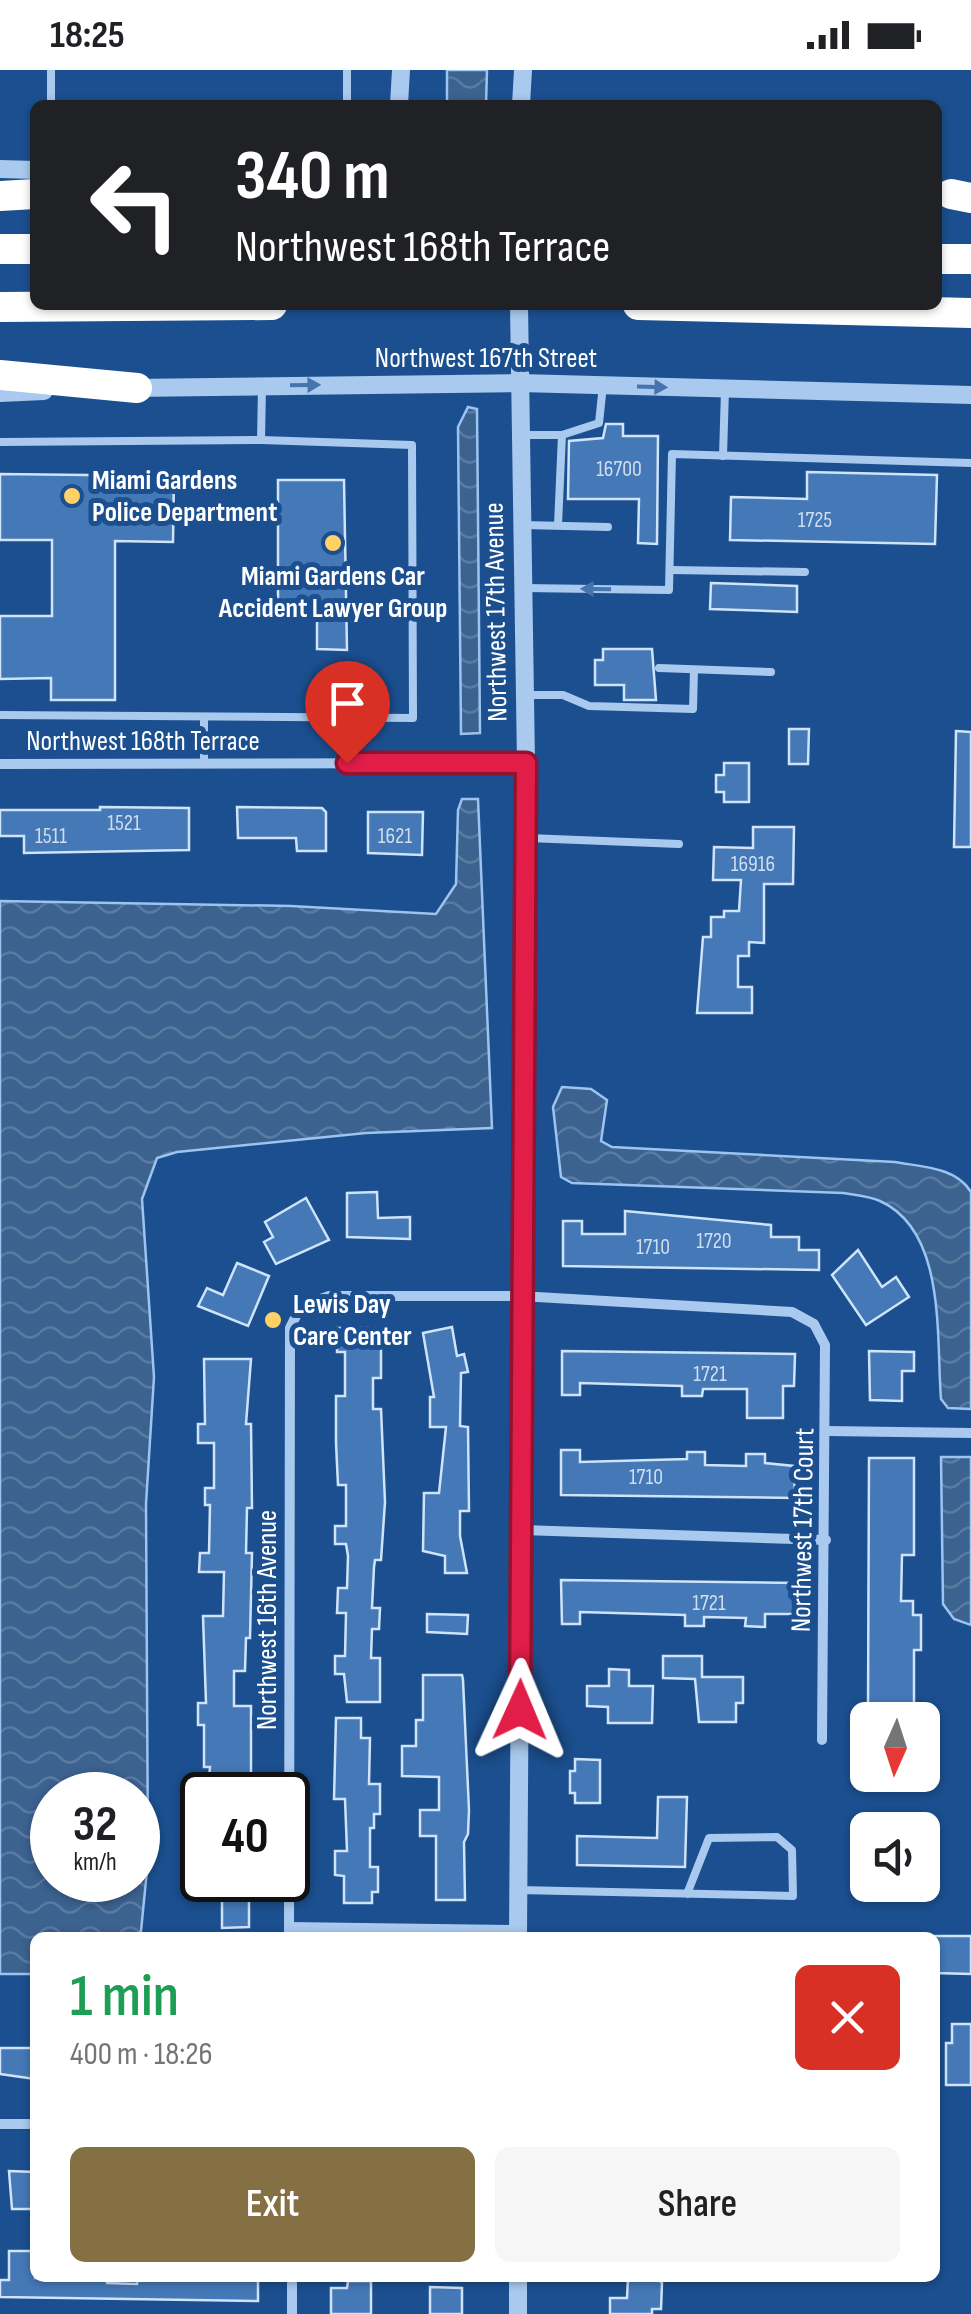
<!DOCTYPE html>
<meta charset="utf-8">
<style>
body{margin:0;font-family:"Sofia Sans Condensed",sans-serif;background:#f6f6f6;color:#202124;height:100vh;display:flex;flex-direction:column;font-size:38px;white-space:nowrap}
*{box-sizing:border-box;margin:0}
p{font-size:32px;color:#757577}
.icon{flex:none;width:55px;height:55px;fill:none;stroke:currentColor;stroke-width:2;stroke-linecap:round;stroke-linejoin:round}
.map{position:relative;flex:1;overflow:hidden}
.panel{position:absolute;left:30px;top:1862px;width:910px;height:350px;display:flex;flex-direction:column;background:#fff;border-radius:15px;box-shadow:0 2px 8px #0004}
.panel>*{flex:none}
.guide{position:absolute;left:30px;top:30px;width:912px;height:210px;border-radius:15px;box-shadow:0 2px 8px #0004;background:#202124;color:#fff;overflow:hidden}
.needle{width:65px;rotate:183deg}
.controls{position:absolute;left:850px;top:1632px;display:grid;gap:20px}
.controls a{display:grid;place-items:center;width:90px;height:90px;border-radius:15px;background:#fff;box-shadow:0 2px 8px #0004;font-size:50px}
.speed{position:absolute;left:30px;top:1702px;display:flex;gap:20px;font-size:50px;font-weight:700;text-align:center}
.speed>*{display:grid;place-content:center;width:130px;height:130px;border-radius:50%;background:#fff;box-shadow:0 2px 8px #0004;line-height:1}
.speed small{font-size:25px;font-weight:400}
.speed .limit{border:5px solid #111;border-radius:15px;background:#fff;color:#111}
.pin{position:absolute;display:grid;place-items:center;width:85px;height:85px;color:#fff;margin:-102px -42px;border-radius:50% 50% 50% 0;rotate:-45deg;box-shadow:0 0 10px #0007}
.pin .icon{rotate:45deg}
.me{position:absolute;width:110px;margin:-55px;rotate:1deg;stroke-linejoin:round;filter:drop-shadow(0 0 8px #0008)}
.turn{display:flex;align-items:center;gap:35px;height:210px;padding:0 40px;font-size:45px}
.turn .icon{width:130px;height:130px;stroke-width:2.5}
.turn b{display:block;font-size:70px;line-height:85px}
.round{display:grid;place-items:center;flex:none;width:105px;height:105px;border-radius:15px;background:#f6f6f6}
.headline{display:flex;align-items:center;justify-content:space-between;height:170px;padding:0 40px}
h1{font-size:60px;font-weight:600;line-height:75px;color:#1e9e55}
.action{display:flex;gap:20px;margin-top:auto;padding:20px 40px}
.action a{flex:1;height:115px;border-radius:15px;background:#847042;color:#fff;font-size:40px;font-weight:600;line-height:115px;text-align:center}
.action a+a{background:#f6f6f6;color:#202124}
.status{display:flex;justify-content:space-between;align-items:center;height:70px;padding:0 50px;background:#fff;direction:ltr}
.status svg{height:28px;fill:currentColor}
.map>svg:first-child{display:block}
.water{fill:url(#water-waves);stroke:#9cc4f0;stroke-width:2.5;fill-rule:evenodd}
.building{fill:#4478b7;stroke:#cfe3fa;stroke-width:2.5}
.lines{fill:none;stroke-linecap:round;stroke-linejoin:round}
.service{stroke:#a9c9ee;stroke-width:8}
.minor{stroke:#a9c9ee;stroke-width:10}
.tertiary{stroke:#a9c9ee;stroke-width:18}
.motorway{stroke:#fff;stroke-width:30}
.oneway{fill:#4674ac}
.route-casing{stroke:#92132f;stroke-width:25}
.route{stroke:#e11d48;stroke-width:18}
.poi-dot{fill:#ffd166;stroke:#1b4f8f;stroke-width:4}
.labels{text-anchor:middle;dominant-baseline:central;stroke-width:10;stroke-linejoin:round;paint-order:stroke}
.number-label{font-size:22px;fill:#d0dded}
.street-label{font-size:28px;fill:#fff;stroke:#1b4f8f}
.poi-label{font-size:28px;font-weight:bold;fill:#fff;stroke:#1b4f8f;text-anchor:start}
</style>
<div class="status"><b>18:25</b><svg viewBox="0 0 49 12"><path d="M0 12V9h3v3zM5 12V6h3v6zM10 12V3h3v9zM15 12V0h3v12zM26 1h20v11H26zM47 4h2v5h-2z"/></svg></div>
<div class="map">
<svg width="971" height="2244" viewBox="0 0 971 2244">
<defs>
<pattern id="water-waves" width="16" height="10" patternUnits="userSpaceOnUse" patternTransform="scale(2.5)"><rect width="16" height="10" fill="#3c6290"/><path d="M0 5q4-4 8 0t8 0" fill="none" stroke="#597aa1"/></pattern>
</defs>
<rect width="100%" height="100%" fill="#1b4f8f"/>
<g class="water">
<polygon points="447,0 487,0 486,35 447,35"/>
<polygon points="468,337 477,339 480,663 461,664 458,357"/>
<path d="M462,729H478L492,1058L366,1063L177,1082L157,1088L142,1129L154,1307L146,1434L148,1790L141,1861L136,1867L35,1868V1904H0V831L291,836L436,844L456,814L458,740ZM138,1725V1810H52V1725Z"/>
<path d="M562,1017L591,1019L607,1030L601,1071L612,1077L895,1092C922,1097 956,1097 971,1122V1339L948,1338L941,1329C936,1269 947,1161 880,1131C869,1126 855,1125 843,1123L572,1113L561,1107L553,1037Z"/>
<polygon points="941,1387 971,1387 971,1555 954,1549 943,1534"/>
</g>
<g class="building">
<polygon points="606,354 623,354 623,366 658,366 657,474 638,473 639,429 568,429 569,371 603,368"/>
<polygon points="807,402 937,405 935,474 730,470 731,427 807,429"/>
<polygon points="0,404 174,406 173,472 115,471 115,630 51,630 51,608 0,609 0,546 52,546 52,470 0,470"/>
<polygon points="278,410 344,410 347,580 317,579 317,547 278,547"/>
<polygon points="711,513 797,516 797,542 710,539"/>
<polygon points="603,579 652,579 656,630 624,630 624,615 595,615 595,590 603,590"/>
<polygon points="789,659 809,659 808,694 789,694"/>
<polygon points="956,661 971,662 971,777 954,777"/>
<polygon points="724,693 749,693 749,732 724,732 724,722 716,722 716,705 724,705"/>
<polygon points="100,737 189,738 189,780 24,783 24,766 0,766 0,740 100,740"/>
<polygon points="237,737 322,738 326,742 326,781 297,781 296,768 238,768"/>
<polygon points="368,742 423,742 422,785 368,783"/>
<polygon points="753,757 794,757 793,814 764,814 764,873 749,872 749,886 738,886 738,917 752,917 752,943 697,943 703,867 711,867 711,847 724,847 724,841 739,841 741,810 713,810 714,777 753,778"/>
<polygon points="377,1122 378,1148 410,1147 410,1169 347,1167 347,1123"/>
<polygon points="306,1128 329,1170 276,1194 264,1172 273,1167 265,1152"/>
<polygon points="625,1141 771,1155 771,1167 799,1167 799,1180 819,1180 819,1200 563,1196 563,1151 582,1151 582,1164 625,1164"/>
<polygon points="858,1180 882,1217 896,1207 909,1227 866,1255 832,1205"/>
<polygon points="237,1193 269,1206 248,1256 198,1236 207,1218 223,1225"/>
<polygon points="452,1257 457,1286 464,1284 468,1302 461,1303 460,1356 468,1357 469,1441 460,1441 460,1466 467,1503 445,1503 445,1486 423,1481 424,1423 439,1423 446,1357 430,1357 430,1327 434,1327 423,1263"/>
<polygon points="337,1258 376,1258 376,1272 381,1272 381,1308 373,1308 373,1339 381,1339 385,1432 381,1490 375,1490 374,1497 372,1538 380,1538 379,1559 372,1559 371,1588 380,1588 380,1632 347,1632 344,1604 335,1604 335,1586 345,1586 346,1543 337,1543 338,1518 347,1518 348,1486 346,1474 335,1474 335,1456 346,1456 346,1415 338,1415 336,1373 336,1326 345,1326 345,1282 337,1282"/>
<polygon points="562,1281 795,1284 794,1316 783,1316 783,1348 747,1348 747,1319 703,1319 702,1326 682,1326 682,1316 580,1313 580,1325 562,1325"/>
<polygon points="869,1281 914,1282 914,1301 902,1301 902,1331 870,1330"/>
<polygon points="204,1289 251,1289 246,1354 251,1354 252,1438 247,1438 246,1483 252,1483 250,1568 246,1568 245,1601 234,1601 234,1636 251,1636 251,1704 246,1704 246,1725 214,1725 214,1708 209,1708 210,1697 204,1697 204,1655 198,1655 198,1633 206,1633 203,1546 223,1546 224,1502 199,1502 200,1483 209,1483 210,1435 205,1435 205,1418 214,1418 214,1373 198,1373 198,1354 205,1354"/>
<polygon points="561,1380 580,1380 580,1392 687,1389 687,1382 705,1382 705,1395 746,1396 746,1384 765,1384 765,1393 794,1396 795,1428 561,1425"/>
<polygon points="869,1388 914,1388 914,1485 902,1485 901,1531 913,1531 913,1545 921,1545 921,1580 914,1580 914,1643 868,1643"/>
<polygon points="561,1510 795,1513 794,1544 765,1544 765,1557 745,1556 746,1548 704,1547 704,1556 685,1556 685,1545 580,1542 580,1554 562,1554"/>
<polygon points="427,1544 468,1545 467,1564 427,1562"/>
<polygon points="663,1586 702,1586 702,1607 743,1607 743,1633 736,1633 736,1652 699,1652 695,1609 663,1608"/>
<polygon points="609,1599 629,1600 629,1616 653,1616 652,1653 608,1653 608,1637 587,1636 587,1616 609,1616"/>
<polygon points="423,1605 462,1605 463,1610 469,1740 468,1764 464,1772 465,1830 436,1830 436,1766 420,1766 420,1740 439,1740 439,1707 402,1706 402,1676 416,1676 416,1650 423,1650"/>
<polygon points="336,1648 361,1648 361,1668 370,1668 369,1714 380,1714 380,1744 374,1744 374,1758 370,1758 370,1797 378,1797 378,1822 372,1822 372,1833 344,1833 344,1806 335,1805 335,1781 347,1781 345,1729 334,1729"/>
<polygon points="575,1689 600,1690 600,1733 575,1733 575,1723 570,1723 570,1701 575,1701"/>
<polygon points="658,1727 687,1727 685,1797 577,1795 577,1766 657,1768"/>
<polygon points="222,1810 249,1810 249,1857 222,1858"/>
<polygon points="971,1866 971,1904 935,1903 935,1866"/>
<polygon points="952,1954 971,1954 971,2015 946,2015 946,1973 952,1973"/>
<polygon points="0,1978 35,1978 35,2009 0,2004"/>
<polygon points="9,2101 35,2102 35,2139 12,2139"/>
<polygon points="9,2181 35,2181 35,2208 107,2208 107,2213 137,2214 137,2208 239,2208 258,2211 258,2231 0,2227 0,2210 9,2210"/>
<polygon points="628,2208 657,2208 662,2213 661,2239 652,2239 652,2244 610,2244 610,2228 627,2228"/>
<polygon points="348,2211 371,2211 371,2244 331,2244 331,2218 347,2218"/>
<polygon points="430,2217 462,2218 462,2244 430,2244"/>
</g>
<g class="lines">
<g class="service">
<polyline points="51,0 51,35"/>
<polyline points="347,35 347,0"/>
<polyline points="522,365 562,365"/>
<polyline points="0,372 261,370 262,316"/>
<polyline points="723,386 725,320"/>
<polyline points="523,455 608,457"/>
<polyline points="558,455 562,365 599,353 603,315"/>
<polyline points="670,500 805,502"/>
<polyline points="523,518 669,520 672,384 971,393"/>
<polyline points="659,598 771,602"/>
<polyline points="525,625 563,625 589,636 693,639 694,600"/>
<polyline points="0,645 413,648 412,375 261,370"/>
<polyline points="204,648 204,694"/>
<polyline points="528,768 679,774"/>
<polyline points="518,1820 793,1826 792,1780 777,1767 709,1768 687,1824"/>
</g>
<g class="minor">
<polyline points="0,694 526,693"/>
<polyline points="827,1361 971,1363"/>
<polyline points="522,1460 826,1470"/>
<polyline points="289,1857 518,1860"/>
<polyline points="289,1868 290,1258 301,1236 329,1226 520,1226 792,1242 814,1254 825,1275 822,1670"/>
<polyline points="0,2054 35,2054"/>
<polyline points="292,2244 292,2208"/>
</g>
<g class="tertiary">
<polyline points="399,35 401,0"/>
<polyline points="521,35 523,0"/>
<polyline points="0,99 35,100"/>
<polyline points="130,318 520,313 971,325"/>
<polyline points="0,323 44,321"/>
<polyline points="518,1868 526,693 519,235"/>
<polyline points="518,2208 518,2244"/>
</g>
<g class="motorway">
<polyline points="951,124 971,128"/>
<polyline points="0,126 35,124"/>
<polyline points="0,179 35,179"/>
<polyline points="938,189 971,189"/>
<polyline points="638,235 971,243"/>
<polyline points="0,237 272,235"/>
<polyline points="0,305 137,318"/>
</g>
</g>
<defs><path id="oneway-solid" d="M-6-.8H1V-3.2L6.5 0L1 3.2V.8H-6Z" transform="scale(2.5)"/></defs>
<g class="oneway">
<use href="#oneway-solid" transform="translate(305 315) rotate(-1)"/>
<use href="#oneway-solid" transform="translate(652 317) rotate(2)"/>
<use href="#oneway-solid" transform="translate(596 519) rotate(-179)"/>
</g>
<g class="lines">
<defs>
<polyline id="route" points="347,693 526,693 520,1640"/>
</defs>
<use href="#route" class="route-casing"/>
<use href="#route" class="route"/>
</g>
<g class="poi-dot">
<circle cx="72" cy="426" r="10"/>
<circle cx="333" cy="473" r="10"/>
<circle cx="273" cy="1250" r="10"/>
</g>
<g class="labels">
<g class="number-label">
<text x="619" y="399">16700</text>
<text x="815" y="450">1725</text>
<text x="124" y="753">1521</text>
<text x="51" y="766">1511</text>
<text x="395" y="766">1621</text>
<text x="753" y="794">16916</text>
<text x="714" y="1171">1720</text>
<text x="653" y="1177">1710</text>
<text x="710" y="1304">1721</text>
<text x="646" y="1407">1710</text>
<text x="709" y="1533">1721</text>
</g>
<g class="street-label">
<text x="486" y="288">Northwest 167th Street</text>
<text transform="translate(496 542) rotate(-91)">Northwest 17th Avenue</text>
<text x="143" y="671">Northwest 168th Terrace</text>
<text transform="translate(803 1460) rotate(-89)">Northwest 17th Court</text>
<text transform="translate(267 1550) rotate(-90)">Northwest 16th Avenue</text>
</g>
<g class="poi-label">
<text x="92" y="410">Miami Gardens<tspan x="92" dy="32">Police Department</tspan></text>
<text x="333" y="506" text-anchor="middle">Miami Gardens Car<tspan x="333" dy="32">Accident Lawyer Group</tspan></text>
<text x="293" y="1234">Lewis Day<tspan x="293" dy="32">Care Center</tspan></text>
</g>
</g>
</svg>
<div class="controls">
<a><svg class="needle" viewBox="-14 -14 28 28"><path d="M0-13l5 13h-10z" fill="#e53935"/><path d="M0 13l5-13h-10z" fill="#757577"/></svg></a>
<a><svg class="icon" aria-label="sound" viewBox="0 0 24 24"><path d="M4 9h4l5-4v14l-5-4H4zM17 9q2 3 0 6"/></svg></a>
</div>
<div class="speed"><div>32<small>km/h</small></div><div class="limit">40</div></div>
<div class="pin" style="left:347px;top:693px;background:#d93025"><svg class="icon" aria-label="arrive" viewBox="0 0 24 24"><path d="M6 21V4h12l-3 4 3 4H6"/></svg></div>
<svg class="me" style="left:520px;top:1640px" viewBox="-20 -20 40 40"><path d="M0-17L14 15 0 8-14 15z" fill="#e11d48" stroke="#fff" stroke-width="4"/></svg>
<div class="guide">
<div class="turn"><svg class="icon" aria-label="left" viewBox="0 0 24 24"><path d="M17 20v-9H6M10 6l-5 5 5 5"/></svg><div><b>340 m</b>Northwest 168th Terrace</div></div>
</div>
<section class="panel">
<div class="headline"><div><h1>1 min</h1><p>400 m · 18:26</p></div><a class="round" style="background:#d93025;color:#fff"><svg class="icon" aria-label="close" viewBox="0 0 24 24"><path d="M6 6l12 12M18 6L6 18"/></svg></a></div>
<div class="action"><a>Exit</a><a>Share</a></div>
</section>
</div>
